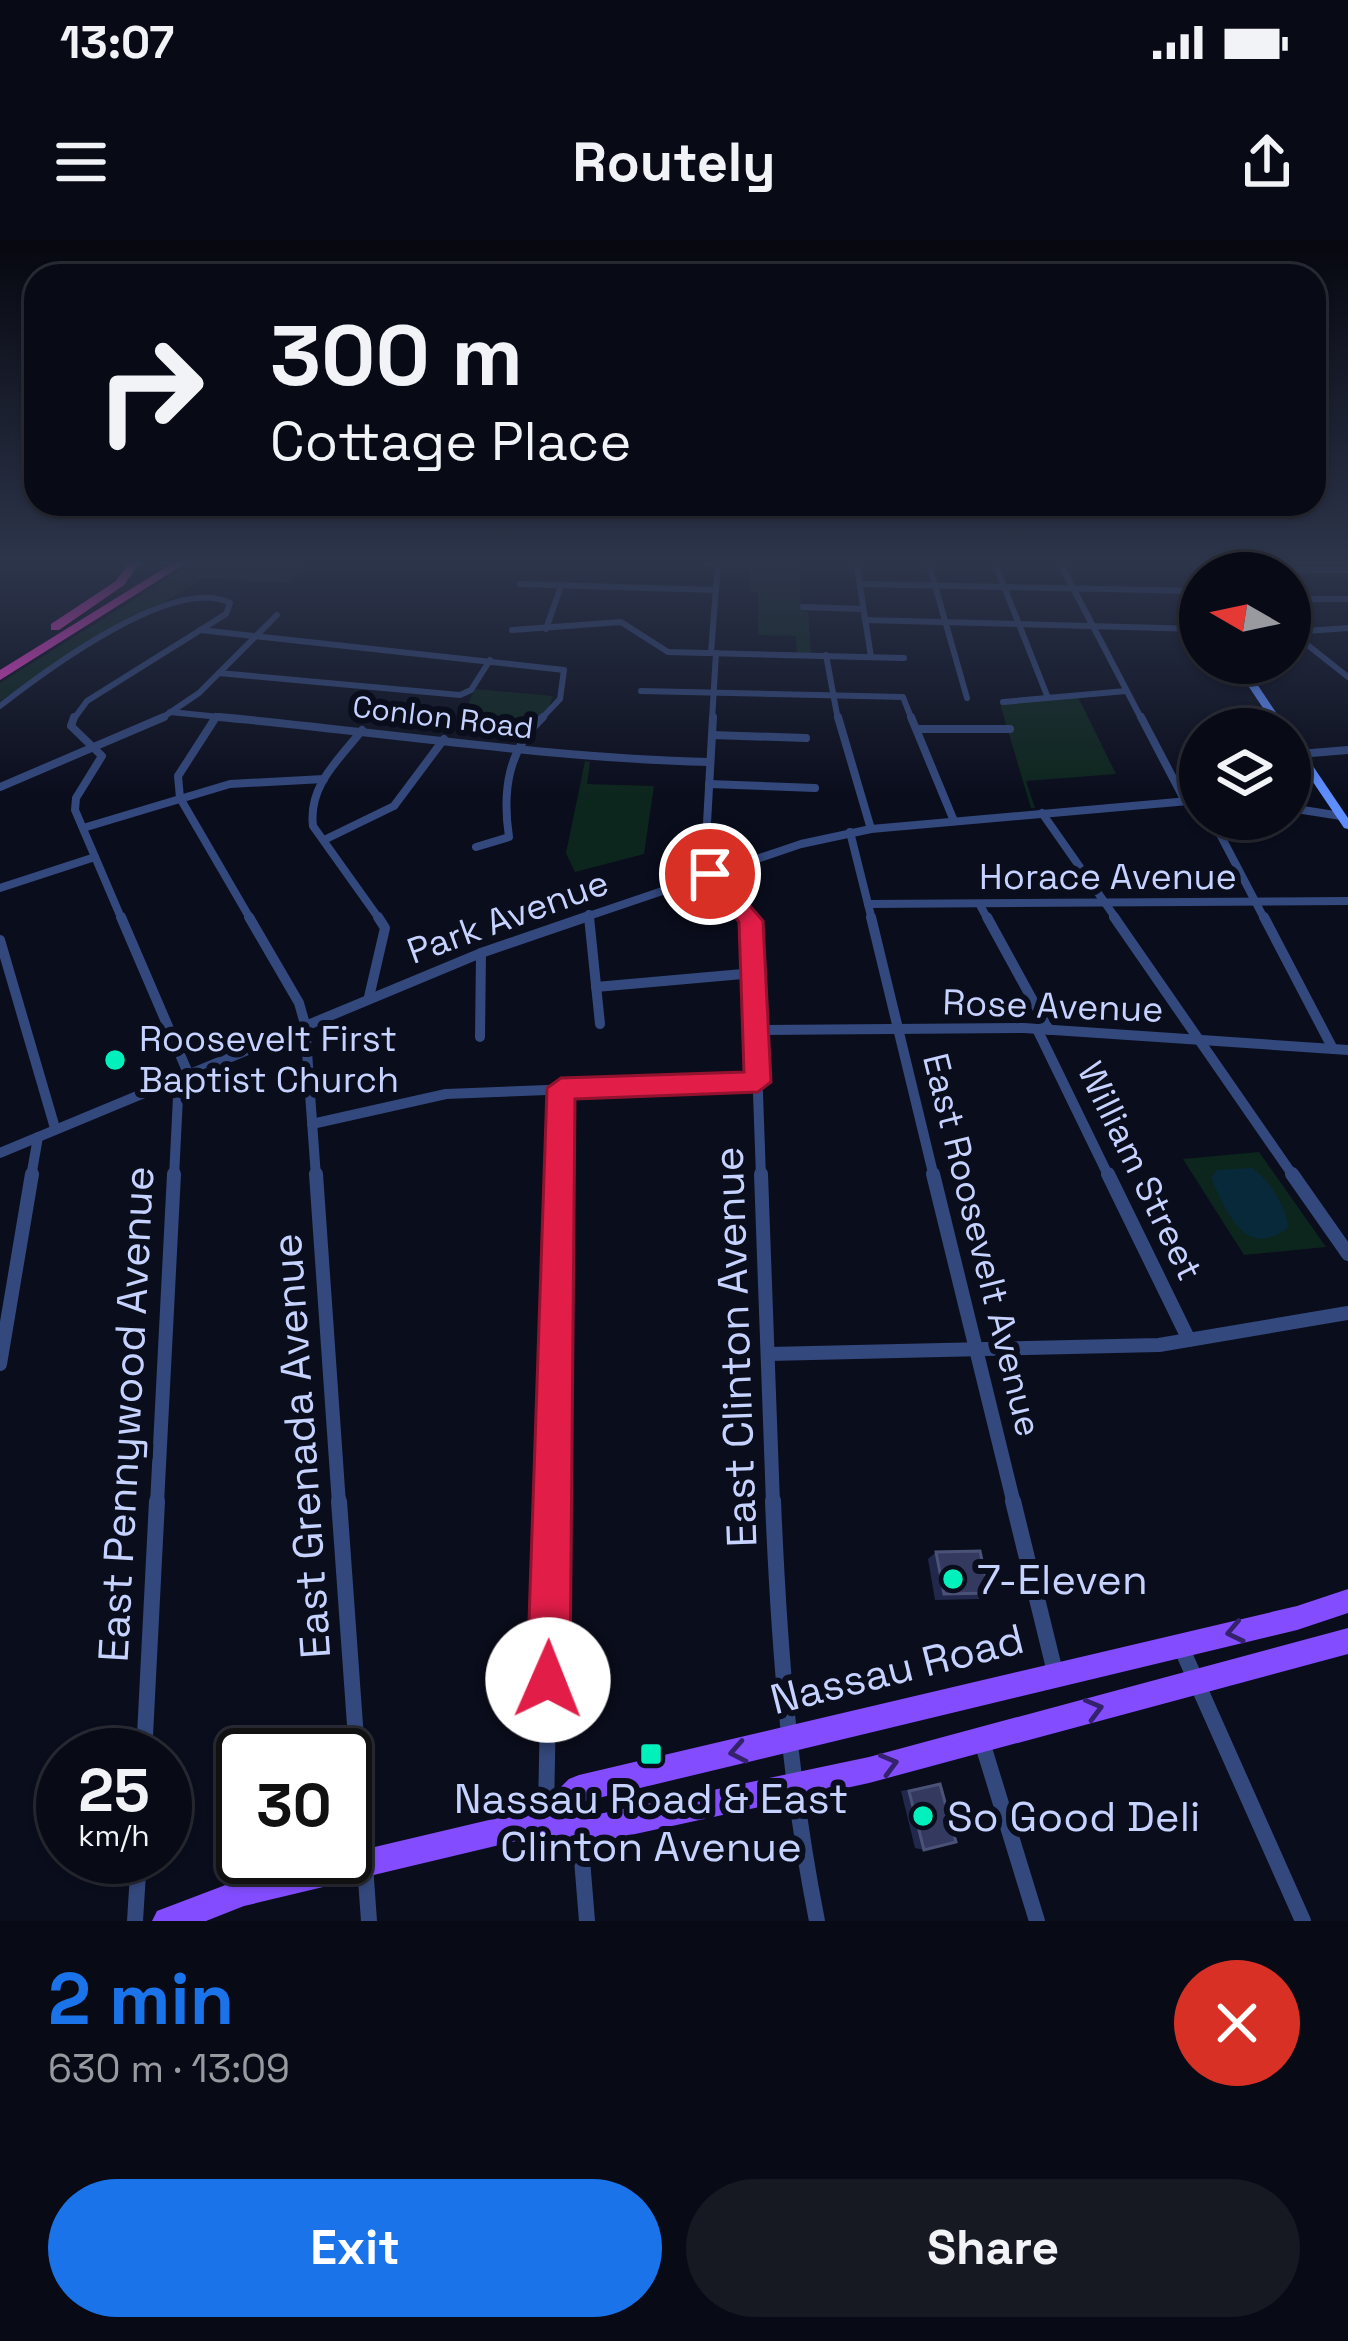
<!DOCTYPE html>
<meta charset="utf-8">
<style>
body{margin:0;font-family:"Space Grotesk",sans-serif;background:#161822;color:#f1f3f6;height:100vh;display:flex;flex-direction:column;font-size:45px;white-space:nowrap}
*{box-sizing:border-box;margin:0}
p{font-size:39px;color:#989aa0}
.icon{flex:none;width:66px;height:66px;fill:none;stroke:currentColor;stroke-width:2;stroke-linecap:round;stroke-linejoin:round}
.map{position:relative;height:1681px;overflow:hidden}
.sheet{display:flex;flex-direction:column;background:#080a15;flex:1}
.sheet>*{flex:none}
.hud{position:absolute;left:24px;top:24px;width:1302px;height:252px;border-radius:36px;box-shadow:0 3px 9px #0004,0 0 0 3px #292b34;background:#080a15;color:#f1f3f6;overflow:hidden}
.needle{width:78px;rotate:279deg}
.fabs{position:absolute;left:1179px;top:312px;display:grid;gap:24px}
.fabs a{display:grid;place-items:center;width:132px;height:132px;border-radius:50%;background:#080a15;box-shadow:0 3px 9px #0004,0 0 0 3px #292b34;font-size:60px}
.speed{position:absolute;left:36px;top:1488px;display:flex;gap:24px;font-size:60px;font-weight:700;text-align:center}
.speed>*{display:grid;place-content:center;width:156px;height:156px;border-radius:50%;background:#080a15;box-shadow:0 3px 9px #0004,0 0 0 3px #292b34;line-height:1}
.speed small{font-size:30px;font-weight:400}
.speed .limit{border:6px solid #111;border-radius:18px;background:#fff;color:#111}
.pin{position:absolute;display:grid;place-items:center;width:102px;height:102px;color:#fff;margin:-51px;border:6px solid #fff;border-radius:50%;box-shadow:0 3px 12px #0007}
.me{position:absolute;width:132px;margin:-66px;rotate:1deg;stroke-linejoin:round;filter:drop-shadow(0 0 9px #0008)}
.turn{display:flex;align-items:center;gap:42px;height:252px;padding:0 48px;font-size:54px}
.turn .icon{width:156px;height:156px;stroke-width:2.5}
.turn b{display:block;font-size:84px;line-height:102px}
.round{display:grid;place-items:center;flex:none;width:126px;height:126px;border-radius:63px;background:#161822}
.head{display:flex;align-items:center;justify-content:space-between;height:204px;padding:0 48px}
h1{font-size:72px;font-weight:600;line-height:90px;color:#1a73e8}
.cta{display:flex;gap:24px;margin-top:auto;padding:24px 48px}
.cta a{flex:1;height:138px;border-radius:72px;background:#1a73e8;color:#fff;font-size:48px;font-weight:600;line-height:138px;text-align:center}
.cta a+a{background:#161822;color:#f1f3f6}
.status{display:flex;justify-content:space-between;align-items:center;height:84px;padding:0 60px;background:#080a15;direction:ltr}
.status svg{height:33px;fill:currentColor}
header{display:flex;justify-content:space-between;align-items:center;height:156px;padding:0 48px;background:#080a15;font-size:54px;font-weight:600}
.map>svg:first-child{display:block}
.green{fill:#0d261d}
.water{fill:#072939}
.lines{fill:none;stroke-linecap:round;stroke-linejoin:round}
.street-far4{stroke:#33487d;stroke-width:6}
.street-far3{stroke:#33487d;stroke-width:8}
.street-far2{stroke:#33487d;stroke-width:10}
.street-far1{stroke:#33487d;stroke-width:14}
.street{stroke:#33487d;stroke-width:16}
.secondary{fill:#5d8dff;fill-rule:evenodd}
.primary{fill:#834dff;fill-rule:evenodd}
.highway{fill:#ff41d9;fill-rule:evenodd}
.wall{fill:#22284c}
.building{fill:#343a5f;stroke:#4b5278;stroke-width:3}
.oneway{stroke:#34236b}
.route{fill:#e11d48;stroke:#92132f;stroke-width:3}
.poi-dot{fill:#00f1bb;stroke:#0a0d1c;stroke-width:4.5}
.labels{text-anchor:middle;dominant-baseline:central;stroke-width:12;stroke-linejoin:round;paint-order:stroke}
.far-street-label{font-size:30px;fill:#c6d2ff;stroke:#0a0d1c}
.street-label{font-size:36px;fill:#c6d2ff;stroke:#0a0d1c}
.poi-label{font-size:36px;fill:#c6d2ff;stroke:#0a0d1c;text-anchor:start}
.near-street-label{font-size:42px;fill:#c6d2ff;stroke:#0a0d1c}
.near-poi-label{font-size:42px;fill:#c6d2ff;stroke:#0a0d1c;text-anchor:start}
</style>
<div class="status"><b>13:07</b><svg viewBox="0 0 49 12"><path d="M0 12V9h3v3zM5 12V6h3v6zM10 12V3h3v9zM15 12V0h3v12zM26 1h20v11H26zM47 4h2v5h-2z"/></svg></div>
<header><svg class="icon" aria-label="menu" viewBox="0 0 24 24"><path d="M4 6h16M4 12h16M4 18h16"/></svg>Routely<svg class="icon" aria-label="share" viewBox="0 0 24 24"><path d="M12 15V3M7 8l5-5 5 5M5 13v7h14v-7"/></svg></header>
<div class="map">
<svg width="1348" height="1681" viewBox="0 0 1348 1681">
<rect width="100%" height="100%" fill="#0a0d1c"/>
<g class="green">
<polygon points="196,321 305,321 289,343 204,338 0,461 0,443"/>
<polygon points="721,321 799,321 801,370 808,372 811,414 797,413 796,396 758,395 758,352 750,351 750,330 720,327"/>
<polygon points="475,449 553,456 549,467 530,483 462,477"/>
<polygon points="1078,457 1116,534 1026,541 1035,568 1031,568 1000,464"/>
<polygon points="585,521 590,522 587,544 654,546 644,614 575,632 566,613"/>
<polygon points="1259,912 1326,1007 1244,1015 1183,919"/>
</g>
<path class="water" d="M1252,928C1268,938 1288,969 1288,988C1244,1021 1226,970 1211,938L1218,930Z"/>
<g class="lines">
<g class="street-far4">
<polyline points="683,321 718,322"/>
<polyline points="856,321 871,417"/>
<polyline points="928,321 967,458"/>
<polyline points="994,321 1048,458"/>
<polyline points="1059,321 1142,480"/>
<polyline points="1232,330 1348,330"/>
<polyline points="520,344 716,350"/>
<polyline points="860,344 1200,351"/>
<polyline points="1290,359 1348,359"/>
<polyline points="803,367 863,369"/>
<polyline points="865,380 1200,389"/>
<polyline points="546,389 561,346"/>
<polyline points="200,390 564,430 560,459 540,480"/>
<polyline points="512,390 621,382 668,412 904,418"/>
<polyline points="1290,391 1348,437"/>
<polyline points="1292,392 1348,388"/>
<polyline points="711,413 718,321"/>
<polyline points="826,415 838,480"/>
<polyline points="219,433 460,455 471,450 490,420"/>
<polyline points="641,451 903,457 912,480"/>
<polyline points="1003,462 1126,451"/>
<path d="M0,466C45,431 174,334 230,363L226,374L87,461L73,480"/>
<polyline points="170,472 250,480"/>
<polyline points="159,480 199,453 277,375"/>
<polyline points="712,480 716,413"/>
</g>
<g class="street-far3">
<polyline points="74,477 71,486 102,516 76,558 75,570 122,680"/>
<polyline points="216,477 178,536 180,558 251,680"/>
<path d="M219,477C383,492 546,518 710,522"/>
<polyline points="838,477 871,589"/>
<polyline points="911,477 954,581"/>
<polyline points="1141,477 1185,561"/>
<polyline points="919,489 1010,489"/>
<path d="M362,490C339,520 308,545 313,586L380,680"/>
<polyline points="712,495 806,498"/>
<polyline points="1299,514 1348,510"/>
<polyline points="709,544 815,548"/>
<polyline points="0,547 164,477"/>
<polyline points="1290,568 1341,576"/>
<polyline points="1042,573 1117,680"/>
<polyline points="1212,579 1265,680"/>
<polyline points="83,588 230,544 324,539"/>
<polyline points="850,592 872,680"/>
<polyline points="324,600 394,566 444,499"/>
<path d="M476,607L509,597C502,551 508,509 543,477"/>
<polyline points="710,634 749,680"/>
<polyline points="704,636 713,477"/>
<polyline points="0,648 95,617"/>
<polyline points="868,664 1348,661"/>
<polyline points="980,665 988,680"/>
<polyline points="589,674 590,680"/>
<polyline points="577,680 801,604 871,589 1200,560"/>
</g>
<g class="street-far2">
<polyline points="121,677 188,833"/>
<polyline points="249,677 299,763 305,784 316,937"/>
<polyline points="589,677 600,784"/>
<polyline points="748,677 752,687 761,937"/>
<polyline points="871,677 934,937"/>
<polyline points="987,677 1049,790"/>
<polyline points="1114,677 1294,937"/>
<polyline points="1264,677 1333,809"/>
<polyline points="0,700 55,888"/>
<polyline points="596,747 754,733"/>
<polyline points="369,757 385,688 378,677"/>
<polyline points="1037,789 1109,937"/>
<polyline points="756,790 1024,788 1348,810"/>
<polyline points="480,797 481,713"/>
<polyline points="312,884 446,854 758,842"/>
<polyline points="0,913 481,713 586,677"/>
<polyline points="31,937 38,897"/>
<polyline points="174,937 179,837"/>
<polyline points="559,937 561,849"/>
</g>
<g class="street-far1">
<polyline points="316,934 339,1264"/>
<polyline points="761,934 773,1264"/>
<polyline points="933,934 1014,1264"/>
<polyline points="1108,934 1189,1100"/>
<polyline points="1292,934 1348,1014"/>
<polyline points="769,1114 1159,1105 1348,1073"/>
<polyline points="0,1124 32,934"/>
<polyline points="157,1264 174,934"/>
<polyline points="552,1264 559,934"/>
</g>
<g class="street">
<polyline points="339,1261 369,1681"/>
<path d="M773,1261C779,1405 789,1540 817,1681"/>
<polyline points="1013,1261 1055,1432"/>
<polyline points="1181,1407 1303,1681"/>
<polyline points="982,1502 1037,1681"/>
<polyline points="144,1515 157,1261"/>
<polyline points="546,1571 552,1261"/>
<polyline points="580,1595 587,1681"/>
<polyline points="135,1681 139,1617"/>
</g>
<g class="secondary">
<polygon points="1223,321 1231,321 1237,333 1229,333"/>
<polygon points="1233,423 1243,423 1287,489 1277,489"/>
<polygon points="1290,497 1294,498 1348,578 1348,589 1344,588 1290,508"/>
</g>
<polygon class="primary" points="1348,1349 1348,1373 1297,1390 586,1561 571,1575 580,1578 869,1517 1348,1388 1348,1414 869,1543 580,1606 546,1594 244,1666 206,1681 152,1681 157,1671 244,1638 331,1617 345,1617 345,1614 539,1568 569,1539 579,1535 1297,1366"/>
<g class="highway">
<polygon points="130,321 141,321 124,345 59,390 51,390 51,384 116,341"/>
<polygon points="176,321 189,321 0,440 0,430"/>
</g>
</g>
<g class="wall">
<polygon points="936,1312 989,1353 979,1359 935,1360 928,1319"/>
<polygon points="940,1544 924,1610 915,1608 901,1551"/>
</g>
<g class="building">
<polygon points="980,1311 989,1353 944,1354 936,1312"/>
<polygon points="940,1544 956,1602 924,1610 909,1551"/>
</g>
<defs><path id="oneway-chevron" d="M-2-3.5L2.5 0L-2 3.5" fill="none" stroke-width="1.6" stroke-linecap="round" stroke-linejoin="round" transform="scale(3)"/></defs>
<g class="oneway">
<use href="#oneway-chevron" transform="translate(1235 1392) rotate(168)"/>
<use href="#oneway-chevron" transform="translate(1094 1469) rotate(-15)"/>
<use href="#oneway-chevron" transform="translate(738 1512) rotate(169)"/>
<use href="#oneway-chevron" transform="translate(889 1524) rotate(-15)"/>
</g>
<linearGradient id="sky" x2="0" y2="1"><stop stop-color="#06070f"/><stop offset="0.58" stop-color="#2d354b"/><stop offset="1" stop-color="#2d354b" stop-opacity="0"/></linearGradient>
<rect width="1348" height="556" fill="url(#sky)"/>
<polygon class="route" points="710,627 718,629 763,681 771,842 758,852 575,859 570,1440 563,1455 548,1461 533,1455 527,1440 547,848 561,838 744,832 739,682 699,634"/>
<g class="poi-dot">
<circle cx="115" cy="820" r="12"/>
<circle cx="953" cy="1339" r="12"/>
<rect x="639" y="1502" width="24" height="24" rx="6"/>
<circle cx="923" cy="1576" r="12"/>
</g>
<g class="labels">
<g class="far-street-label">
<text transform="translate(443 477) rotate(7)">Conlon Road</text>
</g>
<g class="street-label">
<text x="1108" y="637">Horace Avenue</text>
<text transform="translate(508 677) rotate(-20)">Park Avenue</text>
<text transform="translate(1053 766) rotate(2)">Rose Avenue</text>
<text transform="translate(1140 931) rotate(64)">William Street</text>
<text transform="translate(982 1005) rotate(76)">East Roosevelt Avenue</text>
</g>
<g class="poi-label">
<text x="139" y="799">Roosevelt First<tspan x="139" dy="41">Baptist Church</tspan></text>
</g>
<g class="near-street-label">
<text transform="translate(735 1107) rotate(-92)">East Clinton Avenue</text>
<text transform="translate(126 1174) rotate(-87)">East Pennywood Avenue</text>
<text transform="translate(301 1206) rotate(-94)">East Grenada Avenue</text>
<text transform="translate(897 1429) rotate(-14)">Nassau Road</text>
</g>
<g class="near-poi-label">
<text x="977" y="1339">7-Eleven</text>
<text x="651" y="1558" text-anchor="middle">Nassau Road &amp; East<tspan x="651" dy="48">Clinton Avenue</tspan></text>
<text x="947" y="1576">So Good Deli</text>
</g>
</g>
</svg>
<div class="fabs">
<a><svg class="needle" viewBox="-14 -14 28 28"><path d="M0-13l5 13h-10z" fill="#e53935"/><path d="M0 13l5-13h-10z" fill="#989aa0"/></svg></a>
<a><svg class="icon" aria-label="layers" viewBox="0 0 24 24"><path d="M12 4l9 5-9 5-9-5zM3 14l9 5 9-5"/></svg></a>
</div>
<div class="speed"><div>25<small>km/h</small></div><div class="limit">30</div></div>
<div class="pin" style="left:710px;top:634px;background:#d93025"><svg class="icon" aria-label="arrive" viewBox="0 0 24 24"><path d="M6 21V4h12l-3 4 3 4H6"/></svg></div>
<svg class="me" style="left:548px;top:1440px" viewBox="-20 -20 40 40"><circle r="19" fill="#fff"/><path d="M0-13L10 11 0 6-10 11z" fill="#e11d48"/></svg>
<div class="hud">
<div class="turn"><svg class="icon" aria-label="right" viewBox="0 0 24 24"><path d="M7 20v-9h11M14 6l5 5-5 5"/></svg><div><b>300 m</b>Cottage Place</div></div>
</div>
</div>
<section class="sheet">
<div class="head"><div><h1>2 min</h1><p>630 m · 13:09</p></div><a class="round" style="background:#d93025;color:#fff"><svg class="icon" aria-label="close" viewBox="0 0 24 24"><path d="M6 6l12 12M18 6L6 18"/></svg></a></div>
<div class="cta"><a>Exit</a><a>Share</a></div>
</section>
